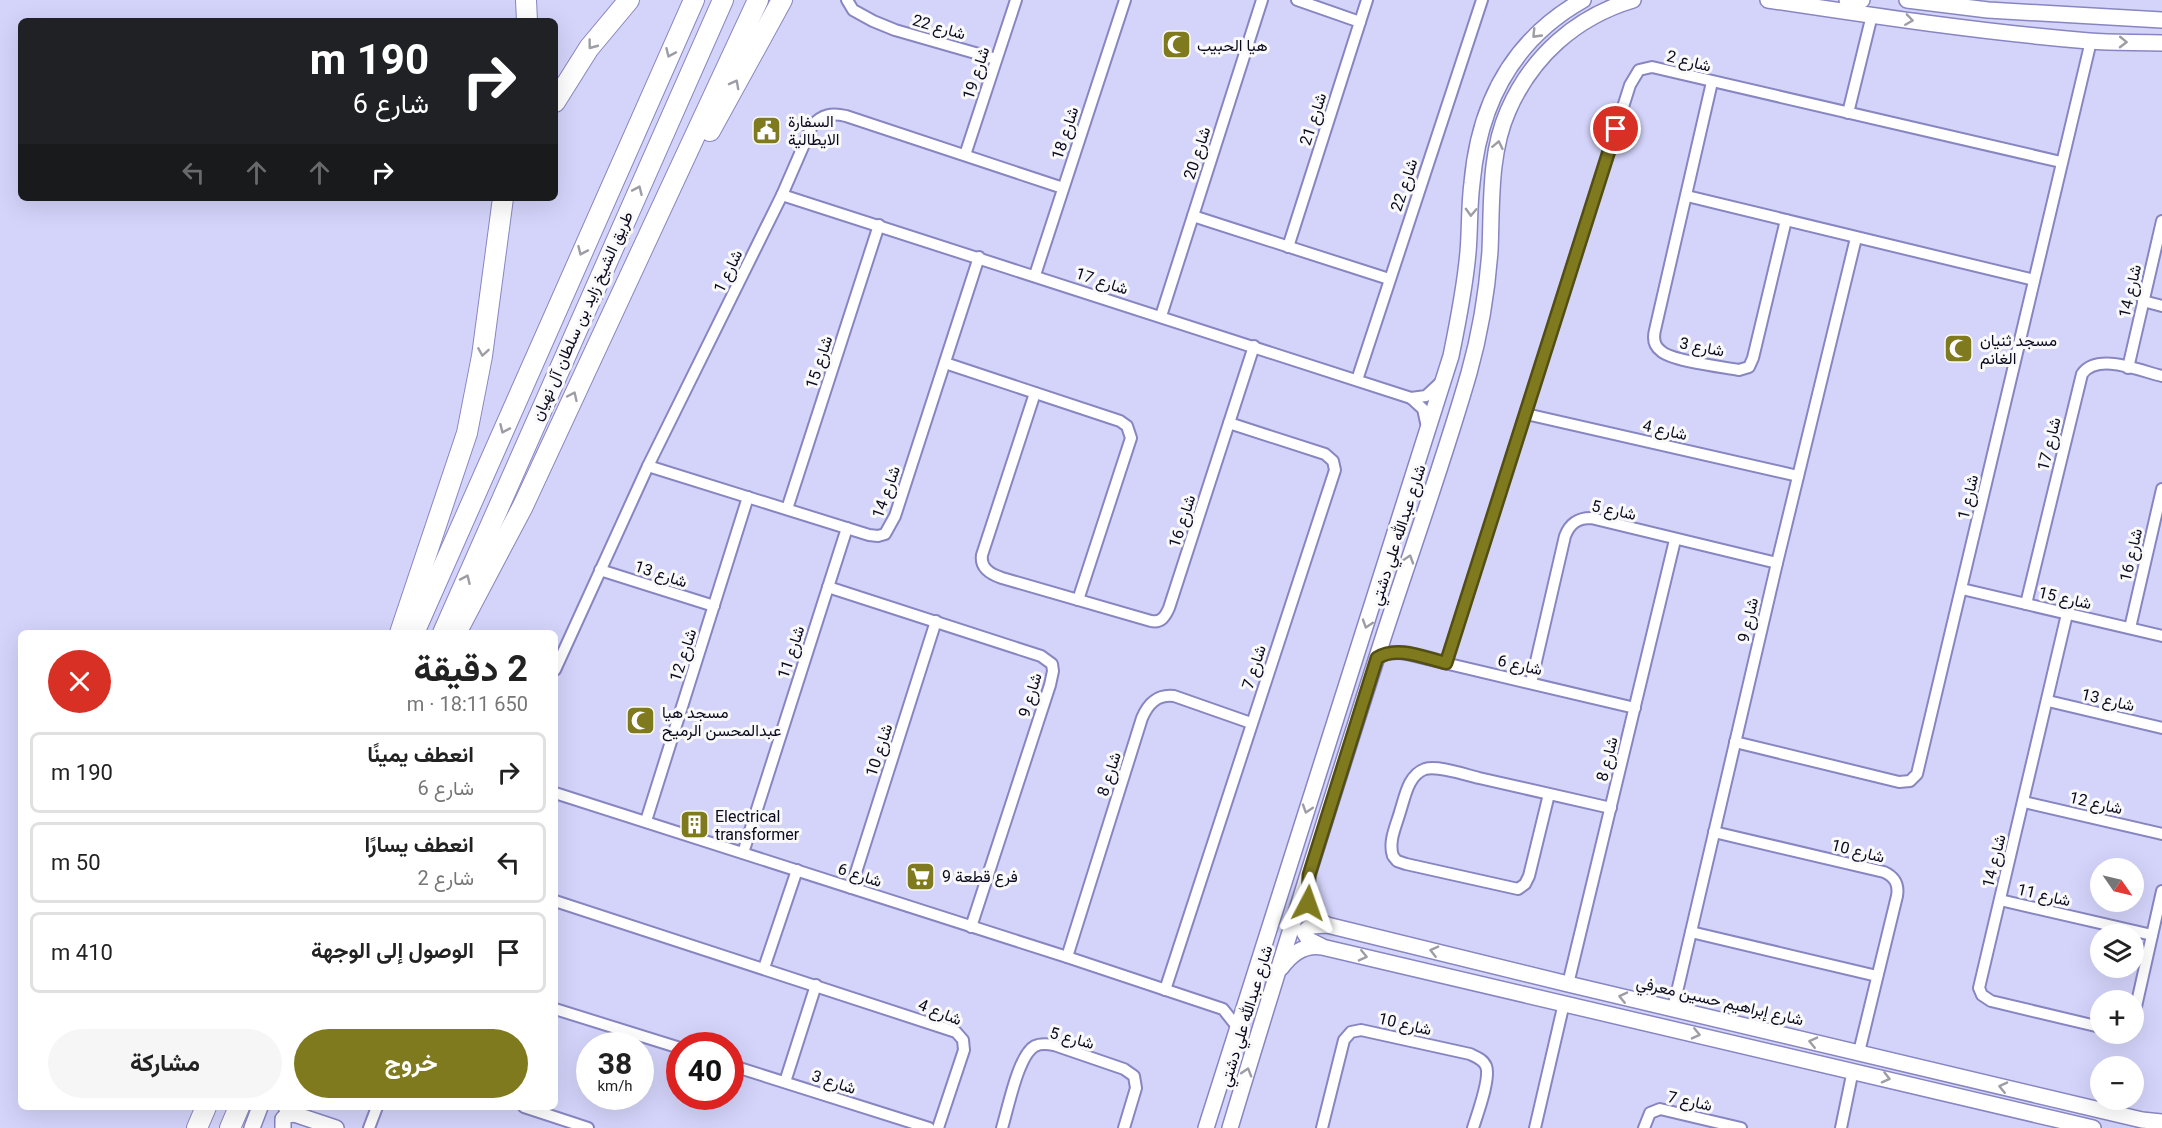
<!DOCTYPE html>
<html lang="ar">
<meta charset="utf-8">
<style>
body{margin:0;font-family:Roboto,Vazirmatn,sans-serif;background:#f6f6f6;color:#222;direction:rtl;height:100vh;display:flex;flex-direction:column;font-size:22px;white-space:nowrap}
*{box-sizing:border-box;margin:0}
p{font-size:20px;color:#767676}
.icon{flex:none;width:33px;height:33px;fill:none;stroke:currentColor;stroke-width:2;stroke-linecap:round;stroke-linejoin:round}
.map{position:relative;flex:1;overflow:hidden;direction:ltr}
.panel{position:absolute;left:18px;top:630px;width:540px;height:480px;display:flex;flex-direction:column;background:#fff;border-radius:9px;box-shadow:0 6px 24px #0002;direction:rtl}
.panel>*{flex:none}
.banner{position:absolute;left:18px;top:18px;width:540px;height:183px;border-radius:9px;box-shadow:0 6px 24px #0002;direction:rtl;background:#202124;color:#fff;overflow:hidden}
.needle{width:39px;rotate:124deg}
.fabs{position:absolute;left:2090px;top:858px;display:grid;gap:12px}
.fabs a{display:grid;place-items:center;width:54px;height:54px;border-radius:50%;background:#fff;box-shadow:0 6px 24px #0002;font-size:30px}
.speed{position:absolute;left:576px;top:1032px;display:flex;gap:12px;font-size:30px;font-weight:700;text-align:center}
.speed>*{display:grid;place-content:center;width:78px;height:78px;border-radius:50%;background:#fff;box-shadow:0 6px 24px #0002;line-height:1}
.speed small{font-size:15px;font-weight:400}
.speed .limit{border:9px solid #d22;background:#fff;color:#111}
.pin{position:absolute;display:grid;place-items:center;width:51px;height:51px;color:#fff;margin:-26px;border:3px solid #fff;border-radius:50%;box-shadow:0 2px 6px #0007}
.me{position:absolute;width:66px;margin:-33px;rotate:4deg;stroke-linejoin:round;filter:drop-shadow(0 0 4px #0008)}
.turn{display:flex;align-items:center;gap:21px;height:126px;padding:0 30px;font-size:27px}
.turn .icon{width:78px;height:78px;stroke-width:2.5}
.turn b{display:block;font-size:42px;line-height:51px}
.lanes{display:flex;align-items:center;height:57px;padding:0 30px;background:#0003;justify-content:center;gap:30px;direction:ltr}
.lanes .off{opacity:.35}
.round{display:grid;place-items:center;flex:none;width:63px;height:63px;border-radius:32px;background:#f6f6f6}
.summary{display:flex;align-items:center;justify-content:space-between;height:102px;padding:0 30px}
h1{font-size:36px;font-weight:700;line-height:45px}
.action{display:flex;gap:12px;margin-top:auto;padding:12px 30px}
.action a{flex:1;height:69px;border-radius:36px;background:#807a1f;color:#fff;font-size:24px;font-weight:700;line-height:69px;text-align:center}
.action a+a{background:#f6f6f6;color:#222}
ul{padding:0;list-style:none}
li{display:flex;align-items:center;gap:18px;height:81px;margin:0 12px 9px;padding:0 18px;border:3px solid #e0e0e0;border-radius:9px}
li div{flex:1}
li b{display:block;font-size:22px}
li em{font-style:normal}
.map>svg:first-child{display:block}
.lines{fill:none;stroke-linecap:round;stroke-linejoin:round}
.street-casing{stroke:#8886c1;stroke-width:14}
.secondary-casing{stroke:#8886c1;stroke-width:18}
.highway-casing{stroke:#8886c1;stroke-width:22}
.street{stroke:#fff;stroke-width:10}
.secondary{stroke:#fff;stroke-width:15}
.highway{stroke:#fff;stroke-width:20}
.oneway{stroke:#9d9da5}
.route-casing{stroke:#534f14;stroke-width:15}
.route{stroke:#807a1f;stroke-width:10}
.labels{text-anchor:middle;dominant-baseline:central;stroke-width:6;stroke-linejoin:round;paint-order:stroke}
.street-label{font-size:16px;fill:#0b091e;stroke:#f9f9f9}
.poi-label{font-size:16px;fill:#0b091e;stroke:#f9f9f9;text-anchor:start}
</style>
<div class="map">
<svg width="2162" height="1128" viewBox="0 0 2162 1128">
<rect width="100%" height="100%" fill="#d4d4fb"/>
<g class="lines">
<defs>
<g id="street">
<polyline points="847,0 853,10 873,21 895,30 996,59"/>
<polyline points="1297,0 1360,22"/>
<path d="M1712,82L1655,330C1653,338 1654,346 1661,351C1671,361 1723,367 1739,370L1749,367L1753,358L1786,220"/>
<polyline points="1848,113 1872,15"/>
<polyline points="965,155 1016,0"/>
<polyline points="782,195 1411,398 1426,396 1440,383"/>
<polyline points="1687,196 2034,280"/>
<polyline points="1193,216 1389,279"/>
<polyline points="1288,247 1367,0"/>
<polyline points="1035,275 1125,0"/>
<polyline points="2143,301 2162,306"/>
<polyline points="1161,316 1262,0"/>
<polyline points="945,363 1120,421 1127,426 1131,438 1078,600"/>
<polyline points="2128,368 2162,221"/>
<polyline points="1357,380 1482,0"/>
<path d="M1035,393L982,555C980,568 990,574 1002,578L1151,621C1161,623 1165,617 1169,608L1254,346"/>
<polyline points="1411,398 1423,409 1427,427"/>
<polyline points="1526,414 1798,476"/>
<polyline points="648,466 869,535 878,536 885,534 895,516 979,257"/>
<polyline points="787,509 879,225"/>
<polyline points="600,570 714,606"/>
<polyline points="828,587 1041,656 1052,664 1053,671 1050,685 971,927"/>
<polyline points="1962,589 2162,636"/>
<path d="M2026,604L2082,374C2098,352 2140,371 2162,376"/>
<polyline points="2067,614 1979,988 1982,995 1991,1001 2100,1027"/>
<polyline points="2130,628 2162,489"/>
<polyline points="1377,658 1387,653 1398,652 1635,708"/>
<polyline points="1446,663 1630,85 1639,70 1652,67 2061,162"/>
<path d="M555,670L648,466L782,195L812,126C822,114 832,113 846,116L1063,188"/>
<path d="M1531,683L1565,536C1570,523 1578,518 1591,518L1777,563"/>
<polyline points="2048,701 2162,728"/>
<polyline points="1735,742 1899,782 1910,781 1917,774 2091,41"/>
<polyline points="555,793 1067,957 1223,1009 1238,1028"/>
<path d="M1549,794L1529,876L1525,884L1518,889L1406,864L1397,861L1393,856C1388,842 1396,826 1400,812C1405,797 1408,775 1425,769C1438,765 1466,775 1479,778C1523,788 1567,798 1611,808"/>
<polyline points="2024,802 2162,834"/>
<polyline points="646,821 748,497"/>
<path d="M1714,832L1884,872C1895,877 1899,884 1897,896L1859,1052"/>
<polyline points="743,853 847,528"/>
<polyline points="851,888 936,621"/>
<polyline points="2000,900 2152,935"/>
<polyline points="555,901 956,1032 963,1040 964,1050 938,1128"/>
<polyline points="1691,932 1877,976"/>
<path d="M1067,957L1142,718C1148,704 1157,694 1174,696L1251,723"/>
<polyline points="764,968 797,870"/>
<polyline points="1568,984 1675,540"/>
<polyline points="1165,990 1335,470 1333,461 1325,454 1229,423"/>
<polyline points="555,1009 680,1048"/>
<polyline points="1673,1009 1777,563 1856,238"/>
<polyline points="2133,1020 2162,891"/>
<polyline points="730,1065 929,1128"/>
<polyline points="785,1082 816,985"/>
<polyline points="524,1107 588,1128"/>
<polyline points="369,1128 377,1107"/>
<path d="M1002,1128C1008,1109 1018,1055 1035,1046C1041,1043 1048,1044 1054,1045L1124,1069L1134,1076L1136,1088L1124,1128"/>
<path d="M1322,1128L1344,1040L1351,1032L1361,1030L1470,1054C1476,1057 1483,1059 1486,1066C1491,1078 1477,1115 1473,1128"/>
<polyline points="1535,1128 1564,1003"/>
<polyline points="1644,1128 1650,1113 1660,1109 1741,1128"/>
<polyline points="1841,1128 1853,1070"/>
</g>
<g id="secondary">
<path d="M1768,0C1874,16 1981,32 2089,41C2113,43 2138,42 2162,43"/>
<polyline points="1847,0 1862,0"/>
<polyline points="1907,0 1988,10 2162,20"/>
<path d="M1308,889C1306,906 1312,916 1327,925L1568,984L2142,1120L2162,1122"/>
<polyline points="1321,946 1309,940 1304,932 1311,926 1327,925"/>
<path d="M1281,968C1291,954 1304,944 1322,947L2093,1128"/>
<polyline points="286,1107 294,1114 336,1128"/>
<polyline points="252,1128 260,1107"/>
<polyline points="283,1128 283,1119 287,1115 294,1114"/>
<path d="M1206,1128L1451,356C1458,322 1465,287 1468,252C1470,229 1469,206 1472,183C1479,104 1512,40 1583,0"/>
<path d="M1230,1128C1280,962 1332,797 1385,632C1413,546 1444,460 1469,373C1480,334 1487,292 1490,251C1492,205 1489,154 1508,111C1532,56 1576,17 1633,0"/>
</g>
<g id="highway">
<polyline points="526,0 527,21"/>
<polyline points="555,102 589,48 629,0"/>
<polyline points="710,131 782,0"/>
<polyline points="400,633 467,433 482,356 503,198"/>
<polyline points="414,633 694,0"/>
<polyline points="443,633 723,0"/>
<polyline points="456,633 523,506 758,0"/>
<polyline points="197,1128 206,1107"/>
<polyline points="230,1128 239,1107"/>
</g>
</defs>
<use href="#street" class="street-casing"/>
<use href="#secondary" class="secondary-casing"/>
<use href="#highway" class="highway-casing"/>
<use href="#street" class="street"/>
<use href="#secondary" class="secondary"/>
<use href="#highway" class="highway"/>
</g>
<defs><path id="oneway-chevron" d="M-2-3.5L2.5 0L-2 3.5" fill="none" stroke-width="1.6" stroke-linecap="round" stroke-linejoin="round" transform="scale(1.5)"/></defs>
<g class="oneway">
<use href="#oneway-chevron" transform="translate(1909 20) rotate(8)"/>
<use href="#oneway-chevron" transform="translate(1536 34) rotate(134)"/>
<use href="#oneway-chevron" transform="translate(2123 42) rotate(1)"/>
<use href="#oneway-chevron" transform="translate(592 45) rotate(127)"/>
<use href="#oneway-chevron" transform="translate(670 53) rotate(114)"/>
<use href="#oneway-chevron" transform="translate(735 84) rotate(-62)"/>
<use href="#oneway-chevron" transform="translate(1498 145) rotate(-78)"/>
<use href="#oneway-chevron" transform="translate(638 190) rotate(-66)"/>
<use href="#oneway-chevron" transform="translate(1471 212) rotate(92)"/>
<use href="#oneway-chevron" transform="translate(582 251) rotate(114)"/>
<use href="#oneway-chevron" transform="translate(483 352) rotate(99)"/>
<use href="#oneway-chevron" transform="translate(573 396) rotate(-65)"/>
<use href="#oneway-chevron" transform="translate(504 429) rotate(114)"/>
<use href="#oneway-chevron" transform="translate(1409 559) rotate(-72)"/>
<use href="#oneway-chevron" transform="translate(466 579) rotate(-66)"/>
<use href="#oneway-chevron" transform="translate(1367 624) rotate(108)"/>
<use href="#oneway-chevron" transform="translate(1307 809) rotate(108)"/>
<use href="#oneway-chevron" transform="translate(1434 951) rotate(-166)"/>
<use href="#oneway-chevron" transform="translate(1363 956) rotate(13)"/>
<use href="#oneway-chevron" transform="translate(1623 997) rotate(-167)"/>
<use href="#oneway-chevron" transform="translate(1696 1034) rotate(13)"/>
<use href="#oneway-chevron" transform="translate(1813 1042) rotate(-167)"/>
<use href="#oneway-chevron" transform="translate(1247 1072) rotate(-73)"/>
<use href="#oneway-chevron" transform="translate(1886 1078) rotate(14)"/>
<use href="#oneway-chevron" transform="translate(2003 1087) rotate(-167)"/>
</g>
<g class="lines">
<defs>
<path id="route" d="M1308,903L1309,875L1377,658C1397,645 1425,658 1446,663L1616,129"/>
</defs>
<use href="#route" class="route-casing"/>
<use href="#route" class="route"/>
</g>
<defs>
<symbol id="mosque-square" viewBox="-11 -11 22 22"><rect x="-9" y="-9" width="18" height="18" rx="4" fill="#807a1f" stroke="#f9f9f9"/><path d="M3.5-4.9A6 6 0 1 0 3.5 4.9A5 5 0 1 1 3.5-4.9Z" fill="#fff"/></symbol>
<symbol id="civic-square" viewBox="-11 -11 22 22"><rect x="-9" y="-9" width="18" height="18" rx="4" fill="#807a1f" stroke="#f9f9f9"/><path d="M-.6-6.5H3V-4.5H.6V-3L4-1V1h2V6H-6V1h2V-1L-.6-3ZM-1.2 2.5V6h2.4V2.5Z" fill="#fff"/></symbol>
<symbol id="building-square" viewBox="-11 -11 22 22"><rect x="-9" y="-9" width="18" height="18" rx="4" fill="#807a1f" stroke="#f9f9f9"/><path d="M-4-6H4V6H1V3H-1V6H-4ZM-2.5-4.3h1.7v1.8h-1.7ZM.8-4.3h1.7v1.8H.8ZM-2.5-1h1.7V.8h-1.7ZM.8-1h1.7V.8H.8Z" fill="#fff"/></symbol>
<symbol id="supermarket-square" viewBox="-11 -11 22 22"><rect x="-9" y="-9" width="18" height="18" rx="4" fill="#807a1f" stroke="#f9f9f9"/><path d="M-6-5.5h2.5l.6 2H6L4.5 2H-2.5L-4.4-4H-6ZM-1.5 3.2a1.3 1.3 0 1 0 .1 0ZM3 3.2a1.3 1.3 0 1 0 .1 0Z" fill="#fff"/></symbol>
</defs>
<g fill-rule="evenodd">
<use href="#mosque-square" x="1160" y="28" width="33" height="33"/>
<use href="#civic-square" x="750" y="114" width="33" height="33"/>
<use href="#mosque-square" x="1942" y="332" width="33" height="33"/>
<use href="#mosque-square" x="624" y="704" width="33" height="33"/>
<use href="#building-square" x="678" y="808" width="33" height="33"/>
<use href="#supermarket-square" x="904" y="860" width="33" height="33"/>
</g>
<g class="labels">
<g class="street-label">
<text transform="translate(939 27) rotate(16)">شارع 22</text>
<text transform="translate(1689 61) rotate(14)">شارع 2</text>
<text transform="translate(976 73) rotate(-72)">شارع 19</text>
<text transform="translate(1313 119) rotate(-72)">شارع 21</text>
<text transform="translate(1065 133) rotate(-72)">شارع 18</text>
<text transform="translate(1197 153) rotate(-72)">شارع 20</text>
<text transform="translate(1404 185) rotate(-72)">شارع 22</text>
<text transform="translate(728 271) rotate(-64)">شارع 1</text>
<text transform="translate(1102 281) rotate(18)">شارع 17</text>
<text transform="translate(2130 291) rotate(-77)">شارع 14</text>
<text transform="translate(582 316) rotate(-66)">طريق الشيخ زايد بن سلطان آل نهيان</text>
<text transform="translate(1702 347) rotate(11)">شارع 3</text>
<text transform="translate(819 362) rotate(-72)">شارع 15</text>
<text transform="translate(1665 430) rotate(13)">شارع 4</text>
<text transform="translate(2049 444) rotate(-76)">شارع 17</text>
<text transform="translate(886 492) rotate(-70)">شارع 14</text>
<text transform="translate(1968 497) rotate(-77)">شارع 1</text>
<text transform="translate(1614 510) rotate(12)">شارع 5</text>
<text transform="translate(1182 521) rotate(-72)">شارع 16</text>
<text transform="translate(1398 535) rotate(-72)">شارع عبدالله علي دشتي</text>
<text transform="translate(2131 555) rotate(-77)">شارع 16</text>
<text transform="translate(661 574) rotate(18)">شارع 13</text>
<text transform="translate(2065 598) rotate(13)">شارع 15</text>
<text transform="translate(1748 620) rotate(-77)">شارع 9</text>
<text transform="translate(791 652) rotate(-72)">شارع 11</text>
<text transform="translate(683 655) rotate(-72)">شارع 12</text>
<text transform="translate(1520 665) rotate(13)">شارع 6</text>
<text transform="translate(1254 667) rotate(-72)">شارع 7</text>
<text transform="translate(1030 695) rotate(-73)">شارع 9</text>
<text transform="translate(2108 700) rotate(13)">شارع 13</text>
<text transform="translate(879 750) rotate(-72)">شارع 10</text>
<text transform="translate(1607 759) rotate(-76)">شارع 8</text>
<text transform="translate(1109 774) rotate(-72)">شارع 8</text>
<text transform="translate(2096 803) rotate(13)">شارع 12</text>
<text transform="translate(1858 851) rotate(14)">شارع 10</text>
<text transform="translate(1994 861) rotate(-76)">شارع 14</text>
<text transform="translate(860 875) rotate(18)">شارع 6</text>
<text transform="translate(2044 895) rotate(13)">شارع 11</text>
<text transform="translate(1720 1001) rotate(13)">شارع إبراهيم حسين معرفي</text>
<text transform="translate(940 1012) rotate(22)">شارع 4</text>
<text transform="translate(1246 1016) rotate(-73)">شارع عبدالله علي دشتي</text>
<text transform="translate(1405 1024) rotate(13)">شارع 10</text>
<text transform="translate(1072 1038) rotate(15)">شارع 5</text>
<text transform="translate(834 1082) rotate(18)">شارع 3</text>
<text transform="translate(1690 1101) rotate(12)">شارع 7</text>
</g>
<g class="poi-label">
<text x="1197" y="45">هيا الحبيب</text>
<text x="788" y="121">السفارة<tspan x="788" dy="18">الايطالية</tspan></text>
<text x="1980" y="340">مسجد ثنيان<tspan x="1980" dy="18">الغانم</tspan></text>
<text x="662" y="712">مسجد هيا<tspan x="662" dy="18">عبدالمحسن الرميح</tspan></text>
<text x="715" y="816">Electrical<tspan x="715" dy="18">transformer</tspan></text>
<text x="942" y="876">فرع قطعة 9</text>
</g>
</g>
</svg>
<div class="fabs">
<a><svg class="needle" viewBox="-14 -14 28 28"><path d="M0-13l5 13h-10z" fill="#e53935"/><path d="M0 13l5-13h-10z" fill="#767676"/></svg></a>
<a><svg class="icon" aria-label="layers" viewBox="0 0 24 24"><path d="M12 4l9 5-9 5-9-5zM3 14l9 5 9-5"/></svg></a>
<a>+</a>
<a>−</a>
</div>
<div class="speed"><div>38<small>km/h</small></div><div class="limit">40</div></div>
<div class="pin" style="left:1616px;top:129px;background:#d93025"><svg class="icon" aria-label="arrive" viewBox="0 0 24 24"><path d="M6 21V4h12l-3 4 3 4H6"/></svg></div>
<svg class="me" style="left:1308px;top:903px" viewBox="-20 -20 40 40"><path d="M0-17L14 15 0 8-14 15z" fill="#807a1f" stroke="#fff" stroke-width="4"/></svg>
<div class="banner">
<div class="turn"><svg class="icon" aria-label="right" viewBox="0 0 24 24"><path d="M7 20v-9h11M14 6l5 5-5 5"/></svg><div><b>190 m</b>شارع 6</div></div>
<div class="lanes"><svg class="icon off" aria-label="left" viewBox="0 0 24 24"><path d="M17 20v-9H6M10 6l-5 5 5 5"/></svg><svg class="icon off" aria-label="ahead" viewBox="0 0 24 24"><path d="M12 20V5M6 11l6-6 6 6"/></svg><svg class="icon off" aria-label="ahead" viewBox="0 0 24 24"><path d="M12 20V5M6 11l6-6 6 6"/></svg><svg class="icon" aria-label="right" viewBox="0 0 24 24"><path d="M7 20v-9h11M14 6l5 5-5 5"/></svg></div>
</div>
<section class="panel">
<div class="summary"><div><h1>2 دقيقة</h1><p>650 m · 18:11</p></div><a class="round" style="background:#d93025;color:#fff"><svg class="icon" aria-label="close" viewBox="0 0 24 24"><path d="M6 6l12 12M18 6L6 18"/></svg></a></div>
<ul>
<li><svg class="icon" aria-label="right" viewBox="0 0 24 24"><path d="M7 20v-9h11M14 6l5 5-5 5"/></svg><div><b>انعطف يمينًا</b><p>شارع 6</p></div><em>190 m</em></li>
<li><svg class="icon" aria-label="left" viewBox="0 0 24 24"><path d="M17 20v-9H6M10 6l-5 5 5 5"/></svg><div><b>انعطف يسارًا</b><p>شارع 2</p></div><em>50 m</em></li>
<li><svg class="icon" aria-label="arrive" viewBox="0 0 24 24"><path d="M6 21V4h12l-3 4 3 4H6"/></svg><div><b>الوصول إلى الوجهة</b></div><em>410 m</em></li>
</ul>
<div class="action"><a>خروج</a><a>مشاركة</a></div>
</section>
</div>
